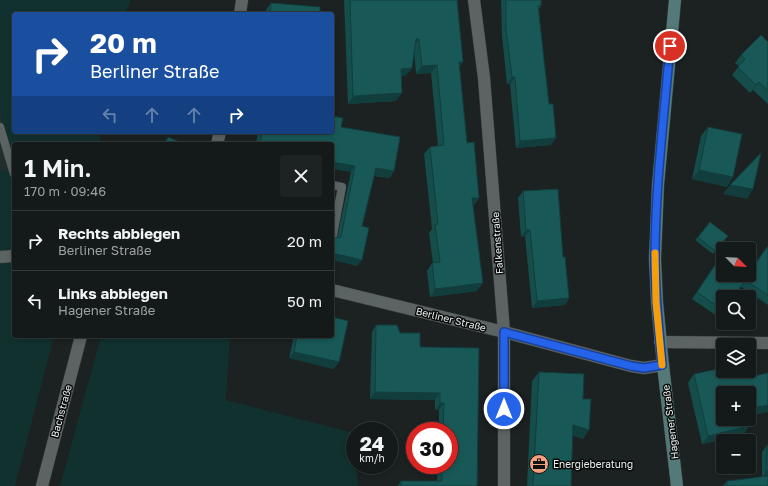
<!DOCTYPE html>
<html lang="de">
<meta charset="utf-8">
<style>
body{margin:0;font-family:"Golos Text",sans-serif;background:#1d2322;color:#f1f3f6;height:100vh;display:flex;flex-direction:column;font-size:15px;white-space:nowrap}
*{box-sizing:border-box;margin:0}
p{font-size:13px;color:#9da1a2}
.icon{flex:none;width:22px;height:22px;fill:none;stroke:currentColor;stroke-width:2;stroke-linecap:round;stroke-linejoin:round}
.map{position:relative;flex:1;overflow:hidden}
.details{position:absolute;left:12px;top:142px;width:322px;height:196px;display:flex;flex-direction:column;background:#141a19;border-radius:4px;box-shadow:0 2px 6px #0003,0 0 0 1px #333838}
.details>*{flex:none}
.banner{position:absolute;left:12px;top:12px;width:322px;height:122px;border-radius:4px;box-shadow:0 2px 6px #0003,0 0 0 1px #333838;background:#1a4fa0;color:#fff;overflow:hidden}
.needle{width:26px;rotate:114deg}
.fabs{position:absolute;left:716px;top:242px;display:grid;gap:8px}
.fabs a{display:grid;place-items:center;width:40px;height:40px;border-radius:4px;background:#141a19;box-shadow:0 2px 6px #0003,0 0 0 1px #333838;font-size:20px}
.speed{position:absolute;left:346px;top:422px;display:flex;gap:8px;font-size:20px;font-weight:700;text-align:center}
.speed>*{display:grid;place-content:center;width:52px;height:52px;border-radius:50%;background:#141a19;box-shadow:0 2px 6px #0003,0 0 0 1px #333838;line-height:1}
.speed small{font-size:10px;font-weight:400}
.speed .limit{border:6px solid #d22;background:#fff;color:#111}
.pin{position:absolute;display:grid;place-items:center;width:34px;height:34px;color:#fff;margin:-17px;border:2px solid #fff;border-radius:50%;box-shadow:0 1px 4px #0007}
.me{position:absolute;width:44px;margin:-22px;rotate:0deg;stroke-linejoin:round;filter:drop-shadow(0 0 3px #0008)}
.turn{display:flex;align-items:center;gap:14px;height:84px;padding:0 12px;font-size:18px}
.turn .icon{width:52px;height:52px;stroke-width:2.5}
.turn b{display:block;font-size:28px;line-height:34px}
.lanes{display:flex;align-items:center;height:38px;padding:0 12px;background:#0003;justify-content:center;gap:20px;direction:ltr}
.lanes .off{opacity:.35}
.round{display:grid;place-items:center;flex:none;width:42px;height:42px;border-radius:4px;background:#1d2322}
.overview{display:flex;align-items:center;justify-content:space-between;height:68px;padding:0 12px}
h1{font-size:24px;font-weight:600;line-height:30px}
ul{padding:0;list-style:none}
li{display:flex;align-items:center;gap:12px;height:60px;padding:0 12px;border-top:1px solid #333838}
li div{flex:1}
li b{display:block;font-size:15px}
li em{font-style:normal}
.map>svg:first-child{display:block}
.built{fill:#202f2e}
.green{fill:#11312f}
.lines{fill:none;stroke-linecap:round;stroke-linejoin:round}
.service-casing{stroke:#383d3d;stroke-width:9}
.minor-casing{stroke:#383d3d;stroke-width:13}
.secondary-casing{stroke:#383d3d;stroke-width:13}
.service{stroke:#5c6463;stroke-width:8}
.minor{stroke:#5c6463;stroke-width:12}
.secondary{stroke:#537a78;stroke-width:12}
.wall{fill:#154d4b}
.shaded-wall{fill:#113e3d}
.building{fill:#185957;stroke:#113e3d}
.route-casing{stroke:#184099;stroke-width:10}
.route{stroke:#2563eb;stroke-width:7}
.slow{stroke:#f59e0b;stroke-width:7}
.labels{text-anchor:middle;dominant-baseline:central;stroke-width:3;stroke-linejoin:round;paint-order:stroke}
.street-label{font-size:10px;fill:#ebf0f0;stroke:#080b0a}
.poi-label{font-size:10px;fill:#ebf0f0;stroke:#080b0a;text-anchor:start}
</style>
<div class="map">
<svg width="768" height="486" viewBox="0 0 768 486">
<rect width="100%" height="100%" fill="#1b2221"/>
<polygon class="built" points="0,110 14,160 14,171 0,171"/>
<g class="green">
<polygon points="0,0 131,0 125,14 14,14 14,132 101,132 99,144 14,144 14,160 0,110"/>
<polygon points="0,171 14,171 14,336 54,336 15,486 0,486"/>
<polygon points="101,336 230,336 226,400 354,433 355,465 356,465 358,486 60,486"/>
</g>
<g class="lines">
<defs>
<g id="service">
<polyline points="0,127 14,174"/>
<polyline points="332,185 342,187 332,240"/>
</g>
<g id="minor">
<polyline points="474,0 484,78 504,332 504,486"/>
<polyline points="240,14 242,0"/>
<polyline points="217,144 220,132"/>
<polyline points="0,257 14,256"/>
<polyline points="332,290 504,332 631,366 644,368 663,365"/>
<polyline points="660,342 768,343"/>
<polyline points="42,486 81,336"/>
</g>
<polyline id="secondary" points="675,0 658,185 655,259 657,302 663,365 677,486"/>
</defs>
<use href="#service" class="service-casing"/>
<use href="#minor" class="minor-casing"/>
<use href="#secondary" class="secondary-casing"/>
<use href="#service" class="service"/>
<use href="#minor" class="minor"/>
<use href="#secondary" class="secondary"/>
</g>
<g class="wall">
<polygon points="344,0 457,0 463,62 459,67 467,143 479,198 474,205 473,205 477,291 430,297 427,271 432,263 433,263 429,233 432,229 424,154 430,147 438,146 431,73 416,74 414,51 412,68 406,75 401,76 396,101 348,104"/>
<polygon points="501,0 541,0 541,6 539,9 551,145 516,148 510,84 507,84 502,36"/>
<polygon points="271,3 320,14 266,14 266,10"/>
<polygon points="768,42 768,104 753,90 750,93 732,75 739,66 735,63 741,55"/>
<polygon points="341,127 390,178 374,176 362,226 357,266 335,238 337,238 351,172 332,144 256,144 258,132 332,132"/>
<polygon points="708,127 727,187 692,179 701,136"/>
<polygon points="168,137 184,144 163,144"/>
<polygon points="523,191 563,257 569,298 565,305 532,308 525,236 521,237 518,198"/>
<polygon points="698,237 725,239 713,254 695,240"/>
<polygon points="768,247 768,305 741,287 723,297 723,313 720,318 692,299 723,253 751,270"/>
<polygon points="376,325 400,333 420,347 479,348 477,486 398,486 401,481 437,481 438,465 449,465 449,431 439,431 439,410 435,410 435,400 370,399 372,332"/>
<polygon points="294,336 332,336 334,369 289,358"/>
<polygon points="539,372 583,399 583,439 572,435 571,486 527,486 532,381"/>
<polygon points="694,374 723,393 749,426 743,435 702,444 688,383"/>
<polygon points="767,445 768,486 723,486 727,481 762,477 762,452"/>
</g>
<g class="shaded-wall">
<polygon points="416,39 419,39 414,47"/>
<polygon points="459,62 463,62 457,70"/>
<polygon points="437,65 431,73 416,74 422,66"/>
<polygon points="412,68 406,75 395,77 401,69"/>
<polygon points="512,77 515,77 510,84 507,84"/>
<polygon points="759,82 753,90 750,93 756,85"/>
<polygon points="402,93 396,101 348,104 353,96"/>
<polygon points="556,138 551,145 516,148 520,141"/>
<polygon points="332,162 355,166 351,172 332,169"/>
<polygon points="376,168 394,171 390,178 371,175"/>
<polygon points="699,170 733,177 727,187 692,179"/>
<polygon points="730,185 753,189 747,199 723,194"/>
<polygon points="472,198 479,198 474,205 467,206"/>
<polygon points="526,230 530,230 525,236 521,237"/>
<polygon points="332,253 362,260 357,266 332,260"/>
<polygon points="483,283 477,291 430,297 435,289"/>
<polygon points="569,298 565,305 532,308 537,301"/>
<polygon points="294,352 339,362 334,369 289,358"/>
<polygon points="375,392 440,393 435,400 370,399"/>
<polygon points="440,403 444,403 439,410 435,410"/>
<polygon points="768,405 768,412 749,416 749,409"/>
<polygon points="573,425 589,430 583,439 567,434"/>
<polygon points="749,426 743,435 702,444 708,436"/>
<polygon points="766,471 768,471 768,478 762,478"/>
</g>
<g class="building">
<polygon points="350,0 457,0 463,62 459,62 467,143 474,142 479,198 472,198 483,283 435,289 432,263 440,262 435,225 438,224 430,147 444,145 437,65 422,66 419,39 416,39 412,68 401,69 402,93 353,96"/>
<polygon points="506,0 541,0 541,6 538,6 549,104 553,104 556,138 520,141 515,77 512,77 506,29"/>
<polygon points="271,3 320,7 320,14 270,14"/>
<polygon points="761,35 768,42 768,91 759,82 756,85 738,67 745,59 741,55"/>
<polygon points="332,116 343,118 341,127 400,137 394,171 376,168 362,226 369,228 362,260 332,253 332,235 335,238 341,237 355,166 332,162 332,144 260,144 262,132 332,132"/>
<polygon points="708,127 742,134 733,177 699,170"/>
<polygon points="168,137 184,144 165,144"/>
<polygon points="761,153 753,189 730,185"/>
<polygon points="558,189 563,257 565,257 569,298 537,301 530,230 526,230 523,191"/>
<polygon points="332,213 335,214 332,232"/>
<polygon points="710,222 728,236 715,251 698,237"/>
<polygon points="767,247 768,247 768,295 745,280 734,297 723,297 723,310 697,292 723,253 723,275 749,275 749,269 751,270"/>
<polygon points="332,317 348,321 339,362 294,352 297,336 332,336"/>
<polygon points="376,325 397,325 400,333 420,333 420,347 479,348 477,486 401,486 401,481 442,481 442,465 449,465 449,431 443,431 444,403 440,403 440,393 375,392"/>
<polygon points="723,368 723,371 743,371 744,378 768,373 768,405 749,409 749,393 723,393 723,419 748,419 749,426 708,436 694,374"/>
<polygon points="539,372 584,374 583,399 591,399 589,430 573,425 571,486 533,486"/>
<polygon points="767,445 768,445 768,471 766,471"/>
<polygon points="768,476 768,486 727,486 727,481"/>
</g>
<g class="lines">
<defs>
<path id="route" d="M504,409V332L631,366L644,368L662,365C659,330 655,295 655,259C655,188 664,117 670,46"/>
</defs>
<use href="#route" class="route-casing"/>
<use href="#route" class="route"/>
<polyline class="slow" points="655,253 656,302 662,365"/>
</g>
<defs>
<symbol id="office-disc" viewBox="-11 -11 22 22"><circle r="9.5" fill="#f2a080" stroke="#080b0a"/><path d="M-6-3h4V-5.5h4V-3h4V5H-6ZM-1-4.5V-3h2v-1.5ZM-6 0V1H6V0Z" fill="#111"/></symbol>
</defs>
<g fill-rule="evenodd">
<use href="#office-disc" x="528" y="453" width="22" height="22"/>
</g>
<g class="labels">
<g class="street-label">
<text transform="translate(497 243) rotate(-94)">Falkenstraße</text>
<text transform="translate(451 319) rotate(14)">Berliner Straße</text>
<text transform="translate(61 411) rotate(-75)">Bachstraße</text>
<text transform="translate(670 422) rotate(-97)">Hagener Straße</text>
</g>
<g class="poi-label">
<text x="553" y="464">Energieberatung</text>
</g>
</g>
</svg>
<div class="fabs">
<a><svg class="needle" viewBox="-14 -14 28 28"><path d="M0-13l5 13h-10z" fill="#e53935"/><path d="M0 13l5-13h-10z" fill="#9da1a2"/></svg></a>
<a><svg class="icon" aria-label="search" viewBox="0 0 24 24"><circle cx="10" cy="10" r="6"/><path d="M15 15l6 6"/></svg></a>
<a><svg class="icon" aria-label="layers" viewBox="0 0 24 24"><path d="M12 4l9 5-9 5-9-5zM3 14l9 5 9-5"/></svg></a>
<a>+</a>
<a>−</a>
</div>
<div class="speed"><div>24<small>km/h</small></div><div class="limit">30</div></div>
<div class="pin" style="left:670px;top:46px;background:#d93025"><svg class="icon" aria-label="arrive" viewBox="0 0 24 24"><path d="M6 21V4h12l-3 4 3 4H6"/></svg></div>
<svg class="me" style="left:504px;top:409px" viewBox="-20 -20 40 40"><circle r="17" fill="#2563eb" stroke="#fff" stroke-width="3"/><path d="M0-11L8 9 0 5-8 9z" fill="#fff"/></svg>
<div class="banner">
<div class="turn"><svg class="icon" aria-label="right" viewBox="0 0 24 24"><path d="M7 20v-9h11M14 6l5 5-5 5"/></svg><div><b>20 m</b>Berliner Straße</div></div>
<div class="lanes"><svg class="icon off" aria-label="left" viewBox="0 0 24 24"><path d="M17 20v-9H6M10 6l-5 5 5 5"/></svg><svg class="icon off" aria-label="ahead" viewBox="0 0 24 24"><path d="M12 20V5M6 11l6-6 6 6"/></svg><svg class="icon off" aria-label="ahead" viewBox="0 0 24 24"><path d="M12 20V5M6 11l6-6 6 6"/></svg><svg class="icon" aria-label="right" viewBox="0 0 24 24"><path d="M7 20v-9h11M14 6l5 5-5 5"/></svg></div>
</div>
<section class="details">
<div class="overview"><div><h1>1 Min.</h1><p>170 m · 09:46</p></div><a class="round"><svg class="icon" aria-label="close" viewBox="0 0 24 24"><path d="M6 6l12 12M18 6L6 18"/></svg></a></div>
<ul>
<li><svg class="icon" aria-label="right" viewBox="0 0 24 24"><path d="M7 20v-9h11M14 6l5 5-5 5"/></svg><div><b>Rechts abbiegen</b><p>Berliner Straße</p></div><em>20 m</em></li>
<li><svg class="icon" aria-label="left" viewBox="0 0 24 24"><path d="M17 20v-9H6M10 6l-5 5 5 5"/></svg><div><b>Links abbiegen</b><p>Hagener Straße</p></div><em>50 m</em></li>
</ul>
</section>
</div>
